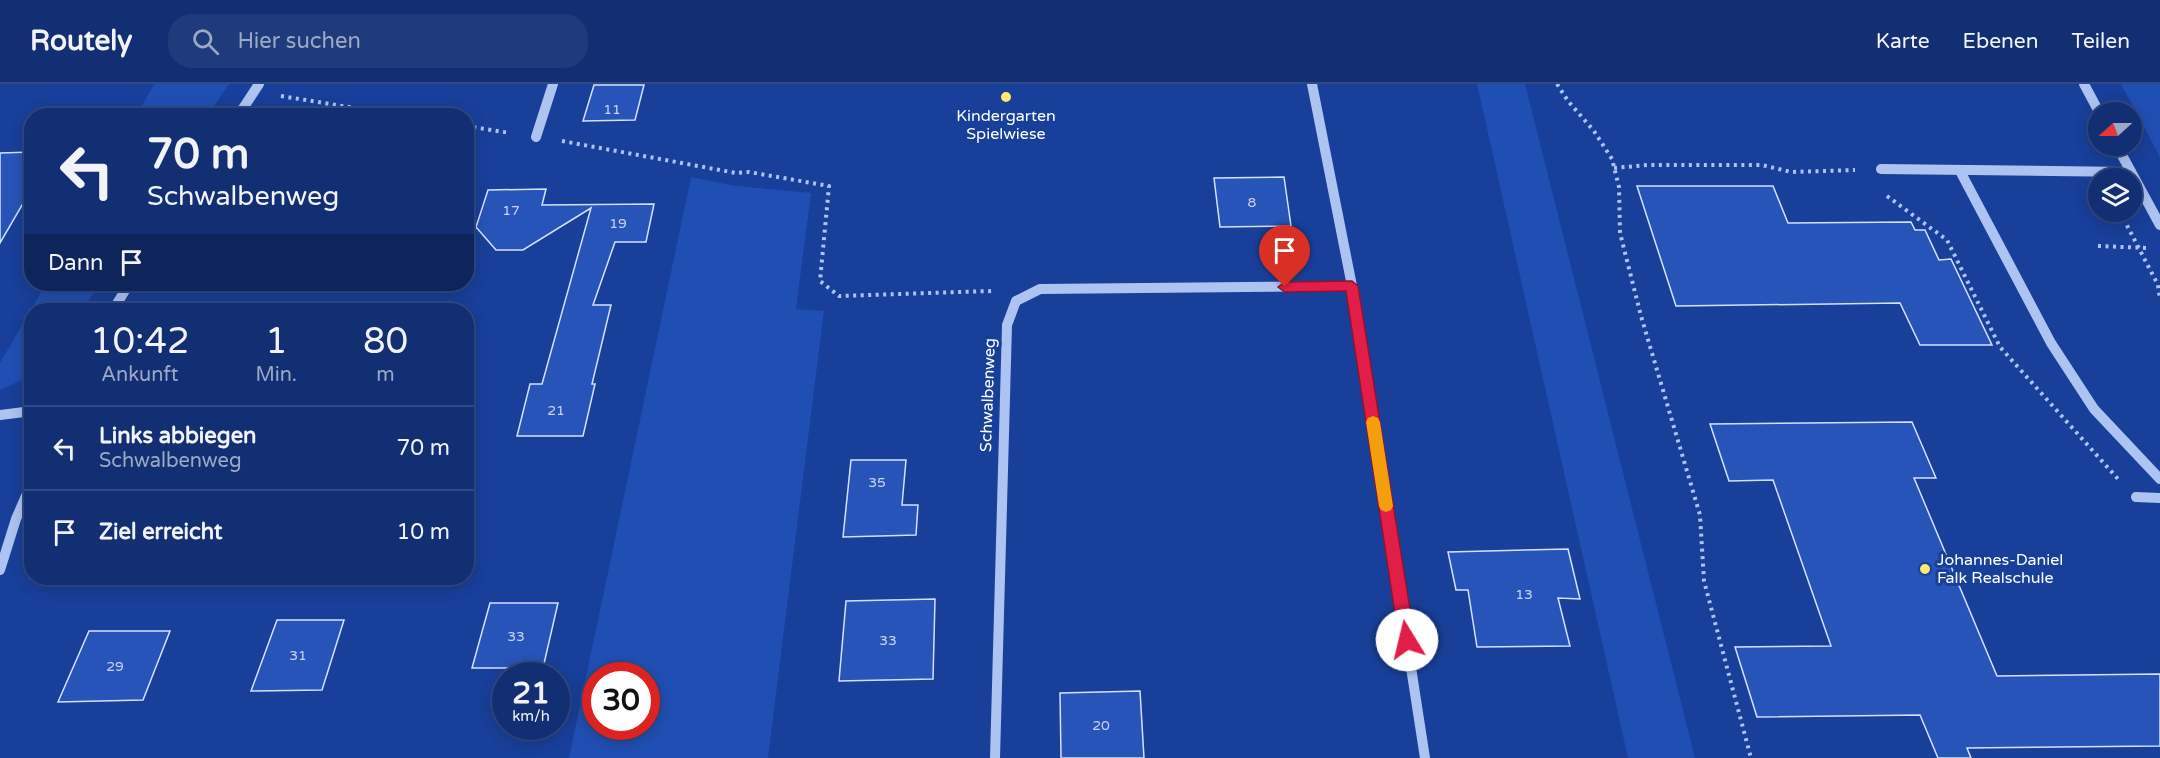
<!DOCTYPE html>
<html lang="de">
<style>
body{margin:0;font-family:"Varela Round",sans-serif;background:#1f3b7b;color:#f1f3f6;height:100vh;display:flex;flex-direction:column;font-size:22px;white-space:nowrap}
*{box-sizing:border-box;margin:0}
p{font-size:20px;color:#9ca9c4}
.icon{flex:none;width:33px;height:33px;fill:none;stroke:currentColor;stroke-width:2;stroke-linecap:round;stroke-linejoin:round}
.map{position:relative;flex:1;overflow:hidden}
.sheet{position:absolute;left:24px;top:219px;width:450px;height:282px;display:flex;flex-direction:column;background:#122f73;border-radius:24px;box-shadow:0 3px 15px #0003,0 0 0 2px #314a85}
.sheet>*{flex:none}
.top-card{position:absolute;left:24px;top:24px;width:450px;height:183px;border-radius:24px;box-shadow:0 3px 15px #0003,0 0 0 2px #314a85;background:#122f73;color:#f1f3f6;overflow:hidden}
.needle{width:39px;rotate:249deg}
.controls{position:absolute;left:2088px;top:18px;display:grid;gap:12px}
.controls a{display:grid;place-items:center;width:54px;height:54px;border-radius:50%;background:#122f73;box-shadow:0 3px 15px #0003,0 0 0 2px #314a85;font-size:30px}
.speed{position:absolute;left:492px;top:578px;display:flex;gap:12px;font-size:30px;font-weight:700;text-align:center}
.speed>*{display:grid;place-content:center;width:78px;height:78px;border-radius:50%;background:#122f73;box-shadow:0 3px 15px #0003,0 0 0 2px #314a85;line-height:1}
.speed small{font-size:15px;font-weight:400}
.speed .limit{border:9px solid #d22;background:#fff;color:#111}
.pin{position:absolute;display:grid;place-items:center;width:51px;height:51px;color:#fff;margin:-62px -26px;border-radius:50% 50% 50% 0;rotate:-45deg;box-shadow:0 0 6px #0007}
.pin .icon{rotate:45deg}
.me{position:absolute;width:66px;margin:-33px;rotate:351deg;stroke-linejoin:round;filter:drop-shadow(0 0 4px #0008)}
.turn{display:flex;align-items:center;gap:21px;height:126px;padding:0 24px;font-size:27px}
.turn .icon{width:78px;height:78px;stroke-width:2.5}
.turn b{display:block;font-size:42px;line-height:51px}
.then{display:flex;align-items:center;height:57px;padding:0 24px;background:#0003;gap:12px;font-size:22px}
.eta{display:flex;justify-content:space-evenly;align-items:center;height:102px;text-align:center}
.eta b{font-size:36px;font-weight:600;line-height:42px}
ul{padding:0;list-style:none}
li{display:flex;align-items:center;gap:18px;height:84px;padding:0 24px;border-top:2px solid #314a85}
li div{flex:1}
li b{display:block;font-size:22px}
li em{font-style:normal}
header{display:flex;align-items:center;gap:36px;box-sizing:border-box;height:84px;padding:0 30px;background:#122f73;border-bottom:2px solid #314a85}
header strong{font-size:28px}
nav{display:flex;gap:33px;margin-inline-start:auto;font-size:21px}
.search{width:420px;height:54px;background:#1f3b7b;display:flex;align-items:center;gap:15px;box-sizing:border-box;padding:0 21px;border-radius:24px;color:#9ca9c4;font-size:22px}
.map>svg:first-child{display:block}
.green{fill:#204fb3;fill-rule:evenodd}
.building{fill:#2754b8;stroke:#d4e1fc;stroke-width:1.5}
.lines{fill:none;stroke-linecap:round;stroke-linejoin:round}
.path{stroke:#adc3f1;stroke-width:4;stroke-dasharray:3 4.5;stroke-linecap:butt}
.minor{stroke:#adc3f1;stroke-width:10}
.route{fill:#e11d48;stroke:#92132f;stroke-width:1.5}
.slow{fill:#f59e0b}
.poi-dot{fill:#ffe86d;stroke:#183f99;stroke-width:2}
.labels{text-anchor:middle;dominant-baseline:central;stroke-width:6;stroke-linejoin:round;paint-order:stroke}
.number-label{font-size:14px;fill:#c9d4ed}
.poi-label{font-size:16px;fill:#fff;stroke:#183f99}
.street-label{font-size:16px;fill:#fff;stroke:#183f99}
</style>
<header>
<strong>Routely</strong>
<div class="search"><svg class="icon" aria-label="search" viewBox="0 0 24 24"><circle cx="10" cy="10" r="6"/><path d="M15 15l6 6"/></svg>Hier suchen</div>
<nav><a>Karte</a><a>Ebenen</a><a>Teilen</a></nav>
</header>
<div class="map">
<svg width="2160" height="674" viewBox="0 0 2160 674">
<rect width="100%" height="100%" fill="#183f99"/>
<g class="green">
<polygon points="154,0 229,0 208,31 137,31"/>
<polygon points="1477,0 1525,0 1695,674 1628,674"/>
<polygon points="2121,0 2160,0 2160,73"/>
<path d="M691,93L736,102L811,109L796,225L824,227L768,674H569ZM596,591H646V642H596Z"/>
<polygon points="46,200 100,200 82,226 32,226 31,292 0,306 0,279"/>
</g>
<g class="building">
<polygon points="594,1 644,1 635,36 583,37"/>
<polygon points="32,68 32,104 0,159 0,69"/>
<polygon points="1284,93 1291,142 1220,143 1214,94"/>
<polygon points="1637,102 1773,102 1788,139 1911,138 1915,146 1925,146 1939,176 1951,175 1992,261 1920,261 1900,219 1676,222"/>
<polygon points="546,105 542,121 654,120 646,158 615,158 593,221 611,221 592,300 595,300 583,352 517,352 530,300 542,300 591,124 523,166 496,166 476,143 488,106"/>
<polygon points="1912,338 1936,394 1914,394 1997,592 2160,590 2160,662 1967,664 1971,674 1938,674 1920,631 1757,633 1735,563 1831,562 1773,396 1729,397 1710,340"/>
<polygon points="851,376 906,376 902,421 918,421 916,451 843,453"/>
<polygon points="1568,465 1580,515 1558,514 1570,562 1477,563 1468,506 1456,506 1448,468"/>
<polygon points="935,515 933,595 839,597 846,517"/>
<polygon points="490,519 558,519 543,584 472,584"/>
<polygon points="277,536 344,536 322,606 251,607"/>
<polygon points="89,547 170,547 143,616 58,618"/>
<polygon points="1140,607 1144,674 1061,674 1060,609"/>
</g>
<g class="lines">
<g class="path">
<polyline points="1557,0 1568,17 1594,47 1612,75 1619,103 1620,149 1641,232 1700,431 1704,497 1751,674"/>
<polyline points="281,12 404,32"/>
<polyline points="466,42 510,49"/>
<polyline points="562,57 736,89 749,88 829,102 820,197 839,212 992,207"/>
<polyline points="1614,84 1648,81 1762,81 1791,88 1855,86"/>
<polyline points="1887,112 1947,156 2000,263 2118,395"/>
<polyline points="2120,128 2158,201 2160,216"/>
<polyline points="2098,162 2148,164"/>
</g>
<g class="minor">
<polyline points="1312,0 1352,202 1425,674"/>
<polyline points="2084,0 2099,28"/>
<polyline points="238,32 259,0"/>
<polyline points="536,53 553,0"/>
<polyline points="2117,62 2160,141"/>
<polyline points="1881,85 2131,88"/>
<polyline points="1960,87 2051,259 2094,325 2160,395"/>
<polyline points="113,226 129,200"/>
<polyline points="0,331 32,327"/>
<polyline points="2136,413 2160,414"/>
<polyline points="0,486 16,435 32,398"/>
<polyline points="995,674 1007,241 1016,217 1040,205 1352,202"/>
</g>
</g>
<polygon class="route" points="1352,197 1358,202 1415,556 1412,561 1407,563 1402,561 1399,556 1346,207 1285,208 1278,203 1285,198"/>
<polygon class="slow" points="1373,332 1378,334 1380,338 1393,422 1391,426 1386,428 1381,426 1379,422 1366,338 1368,334"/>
<g class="poi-dot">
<circle cx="1006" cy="13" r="6"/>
<circle cx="1925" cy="485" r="6"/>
</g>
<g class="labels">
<g class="number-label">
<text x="612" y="25">11</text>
<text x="1252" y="118">8</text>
<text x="511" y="126">17</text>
<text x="618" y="139">19</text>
<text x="556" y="326">21</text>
<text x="877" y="398">35</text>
<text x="1524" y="510">13</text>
<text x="516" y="552">33</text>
<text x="888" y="556">33</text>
<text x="298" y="571">31</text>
<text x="115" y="582">29</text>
<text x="1101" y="641">20</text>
</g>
<g class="poi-label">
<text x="1006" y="32">Kindergarten<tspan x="1006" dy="18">Spielwiese</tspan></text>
<text x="1937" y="476" text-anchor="start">Johannes-Daniel<tspan x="1937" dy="18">Falk Realschule</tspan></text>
</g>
<g class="street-label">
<text transform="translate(988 311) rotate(-88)">Schwalbenweg</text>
</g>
</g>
</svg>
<div class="controls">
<a><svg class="needle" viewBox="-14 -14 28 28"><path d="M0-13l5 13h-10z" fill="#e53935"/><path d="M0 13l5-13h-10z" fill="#9ca9c4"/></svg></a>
<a><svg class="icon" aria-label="layers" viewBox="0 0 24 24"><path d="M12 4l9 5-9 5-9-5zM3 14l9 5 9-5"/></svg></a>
</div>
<div class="speed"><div>21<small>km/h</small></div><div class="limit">30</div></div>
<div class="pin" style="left:1285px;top:203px;background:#d93025"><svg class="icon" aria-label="arrive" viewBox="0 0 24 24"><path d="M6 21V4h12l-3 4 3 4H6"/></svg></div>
<svg class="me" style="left:1407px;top:556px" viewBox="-20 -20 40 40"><circle r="19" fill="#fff"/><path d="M0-13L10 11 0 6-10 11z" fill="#e11d48"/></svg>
<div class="top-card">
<div class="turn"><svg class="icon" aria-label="left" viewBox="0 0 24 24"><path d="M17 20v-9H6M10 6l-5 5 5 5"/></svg><div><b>70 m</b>Schwalbenweg</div></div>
<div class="then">Dann<svg class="icon" aria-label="arrive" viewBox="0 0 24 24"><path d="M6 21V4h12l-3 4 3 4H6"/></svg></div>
</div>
<section class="sheet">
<div class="eta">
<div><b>10:42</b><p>Ankunft</p></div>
<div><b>1</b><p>Min.</p></div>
<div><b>80</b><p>m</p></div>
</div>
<ul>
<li><svg class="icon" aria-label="left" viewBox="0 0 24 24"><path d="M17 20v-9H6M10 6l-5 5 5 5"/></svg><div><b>Links abbiegen</b><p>Schwalbenweg</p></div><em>70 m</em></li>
<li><svg class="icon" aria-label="arrive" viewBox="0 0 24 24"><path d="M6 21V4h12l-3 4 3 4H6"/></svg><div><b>Ziel erreicht</b></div><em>10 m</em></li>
</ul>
</section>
</div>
